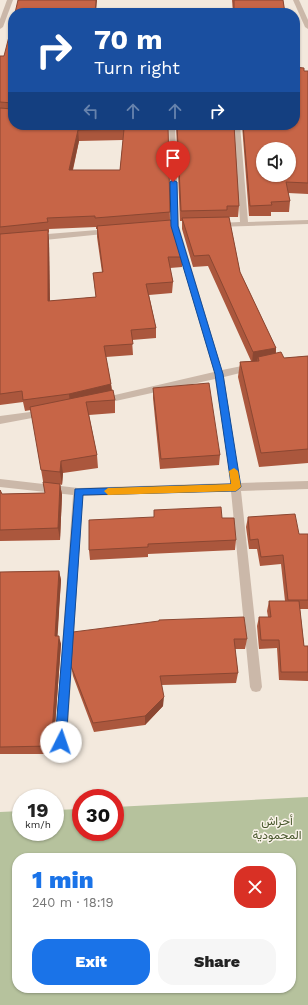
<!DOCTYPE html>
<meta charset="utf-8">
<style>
body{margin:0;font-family:"Work Sans",Vazirmatn,sans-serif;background:#f6f6f6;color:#222;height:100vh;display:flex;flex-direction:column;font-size:15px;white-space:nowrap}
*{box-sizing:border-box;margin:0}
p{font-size:13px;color:#767676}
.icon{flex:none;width:22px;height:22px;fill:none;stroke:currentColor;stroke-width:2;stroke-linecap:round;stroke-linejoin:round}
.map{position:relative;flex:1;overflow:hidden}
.sheet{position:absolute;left:12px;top:853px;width:284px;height:140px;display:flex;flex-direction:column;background:#fff;border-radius:16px;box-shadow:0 1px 3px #0004}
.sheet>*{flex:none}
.top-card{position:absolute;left:8px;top:8px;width:292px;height:122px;border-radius:16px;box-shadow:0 1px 3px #0004;background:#1a4fa0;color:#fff;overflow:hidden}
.tools{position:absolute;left:256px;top:142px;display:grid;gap:8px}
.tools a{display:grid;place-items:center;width:40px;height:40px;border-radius:50%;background:#fff;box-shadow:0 1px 3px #0004;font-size:20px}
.speed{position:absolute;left:12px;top:789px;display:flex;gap:8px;font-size:20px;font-weight:700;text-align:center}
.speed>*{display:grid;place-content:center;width:52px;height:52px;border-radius:50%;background:#fff;box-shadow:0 1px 3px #0004;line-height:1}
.speed small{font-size:10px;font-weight:400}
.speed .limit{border:6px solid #d22;background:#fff;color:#111}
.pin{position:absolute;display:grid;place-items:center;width:34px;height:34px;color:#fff;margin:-41px -17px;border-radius:50% 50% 50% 0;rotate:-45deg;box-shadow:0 0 4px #0007}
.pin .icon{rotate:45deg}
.me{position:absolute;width:44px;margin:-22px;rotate:4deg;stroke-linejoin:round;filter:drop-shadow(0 0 3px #0008)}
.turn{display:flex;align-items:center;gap:14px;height:84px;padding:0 20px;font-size:18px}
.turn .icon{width:52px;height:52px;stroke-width:2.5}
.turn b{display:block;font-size:28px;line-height:34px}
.lanes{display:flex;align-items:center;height:38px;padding:0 20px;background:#0003;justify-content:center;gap:20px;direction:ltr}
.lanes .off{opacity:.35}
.round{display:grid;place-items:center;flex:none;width:42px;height:42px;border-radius:16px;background:#f6f6f6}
.summary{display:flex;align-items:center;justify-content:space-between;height:68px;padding:0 20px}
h1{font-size:24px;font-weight:800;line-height:30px;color:#1a73e8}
.button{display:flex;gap:8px;margin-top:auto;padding:8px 20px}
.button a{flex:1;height:46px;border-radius:16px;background:#1a73e8;color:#fff;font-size:16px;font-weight:800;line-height:46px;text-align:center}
.button a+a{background:#f6f6f6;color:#222}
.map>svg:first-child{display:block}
.green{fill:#b6c29d;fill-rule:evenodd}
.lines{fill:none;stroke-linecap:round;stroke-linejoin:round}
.street{fill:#cbb8a9;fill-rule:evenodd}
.wall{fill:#ab573d;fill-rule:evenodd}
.shaded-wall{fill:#8b4732}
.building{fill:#c76547;stroke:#8b4732;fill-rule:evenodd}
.route{fill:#1a73e8;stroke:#114b97}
.slow{fill:#f59e0b}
.labels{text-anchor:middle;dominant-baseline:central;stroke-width:3;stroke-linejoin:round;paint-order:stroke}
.near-park-label{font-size:12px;fill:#48572c;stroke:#faf3ea}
</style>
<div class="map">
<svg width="308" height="1005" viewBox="0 0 308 1005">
<rect width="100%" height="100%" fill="#f3e9dd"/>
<path class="green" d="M308,797V1005H0V812L21,811V832H55V810L81,809V832H115V807ZM17,858H291V988H17Z"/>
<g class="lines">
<g class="street">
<polygon points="7,0 13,0 3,27 0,29 0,19"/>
<polygon points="293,0 299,0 308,20 308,29 305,27"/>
<polygon points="169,125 175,125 179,226 222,370 252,364 256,367 252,370 224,377 240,483 308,481 308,489 241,491 262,687 260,691 256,692 252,691 250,687 231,491 83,496 66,757 64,761 60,763 56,761 54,757 73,495 0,487 0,479 78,488 231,483 215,379 102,404 97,401 102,398 214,372 171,226"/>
<polygon points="234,125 240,125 248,222 308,220 308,224 215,227 214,225 218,223 240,222"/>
<polygon points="110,229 114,231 113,233 35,241 31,238 35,235"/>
<polygon points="45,410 48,411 50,413 48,415 0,424 0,416"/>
</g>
</g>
<g class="wall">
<polygon points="232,0 283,0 285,13 233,13"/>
<path d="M0,56L168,125L170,220L182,257V267L170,268L173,282L172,293L149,295L156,328V338L132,340L133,355L106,357L111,384L112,390L115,400V413L89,415L97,455L98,468L63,473L62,485L60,484L62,495L60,540L0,541V490L2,494L45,493L31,410L25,411L23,402L0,405ZM123,140L120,170H73L79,141ZM96,227V229H97V237L102,272L93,273L96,297L50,301L49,241L48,233L49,232V229Z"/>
<polygon points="304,71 308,71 308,194 288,193 290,201 289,212 271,212 271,216 249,216 242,125 295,125"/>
<polygon points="176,125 234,125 239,206 238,217 229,217 240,272 276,348 276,353 284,358 308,356 308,463 259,467 238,377 240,362 251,361 208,266 193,267 182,229 182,221 180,221"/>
<polygon points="153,388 220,455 219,465 160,469 153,398"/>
<polygon points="154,510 222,518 236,540 235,550 148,554 148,557 90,560 89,550 154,517"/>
<polygon points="248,517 299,534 308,534 308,609 300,609 304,646 308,646 308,681 279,680 277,648 259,649 257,626 259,617 268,617 267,611 269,601 285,601 281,564 260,566 257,549 249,549 246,527"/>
<polygon points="59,571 61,580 57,636 61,644 53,754 0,754 0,572"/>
<polygon points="73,632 247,639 245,649 235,649 238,673 236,683 162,685 163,706 145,725 94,732 73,676 71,666"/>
</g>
<g class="shaded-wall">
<polygon points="96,0 97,0 96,13 95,13"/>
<polygon points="78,130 79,141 70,181 69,170"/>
<polygon points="48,230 49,241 50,312 48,301"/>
<polygon points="276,348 275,359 259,361 258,357 257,362 252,363 253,352"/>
<polygon points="111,384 112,395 70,405 69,394"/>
<polygon points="61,461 63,473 62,485 60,472"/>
<polygon points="60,484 62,495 60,540 58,528"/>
<polygon points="59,571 61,580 57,645 55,636"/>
<polygon points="59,636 61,644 53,754 51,746"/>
<polygon points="164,697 163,706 145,725 145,716"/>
</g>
<g class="building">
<polygon points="18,0 96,0 95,13 15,13"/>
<polygon points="234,0 283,0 285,13 234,13"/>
<polygon points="13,21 13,103 0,102 0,56 4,56"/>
<path d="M295,67L304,68V71H308V183L286,182L290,201L271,202L272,205L250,206L243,125H295ZM263,149H289V175H263Z"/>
<path d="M13,103V125H168L170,212L95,218V216L47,218L48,222L0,227V108L12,109ZM124,129L120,170H69L78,130Z"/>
<polygon points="177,125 234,125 239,206 227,206 227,210 181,211"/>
<polygon points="229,217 240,272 276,348 253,352 209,255 194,256 182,218"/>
<polygon points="171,220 182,257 168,257 173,282 146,284 156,328 131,330 133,344 104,346 111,384 69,394 23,400 22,391 0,394 0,234 48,230 48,301 96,297 93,273 103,272 97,226"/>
<polygon points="281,352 284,358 308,356 308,449 261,453 240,362 259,361 258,357"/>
<polygon points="209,383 220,455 161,459 153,388"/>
<polygon points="113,390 115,400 86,402 97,455 61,461 60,472 41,470 30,407"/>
<polygon points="43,482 60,484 58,528 0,530 0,490 2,494 45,493"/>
<polygon points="221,507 222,518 234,518 236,540 148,544 148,547 89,550 89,520 154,517 154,510"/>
<polygon points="295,514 299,534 308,534 308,600 288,600 283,555 261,557 258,539 250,540 248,517"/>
<polygon points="59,571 55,636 59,636 51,746 0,747 0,572"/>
<polygon points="269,601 299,601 304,646 308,646 308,672 281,672 279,640 261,640 259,617 271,617"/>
<polygon points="244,617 247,639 234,639 238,673 160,676 164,697 145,716 93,723 71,666 73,632 159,621 159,620"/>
</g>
<polygon class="route" points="173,180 177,182 178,226 223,374 241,487 236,491 83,495 66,742 65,745 61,747 57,745 55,742 75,489 231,484 215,374 171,226 170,182"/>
<polygon class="slow" points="234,468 238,471 241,487 236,491 108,495 104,491 108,488 231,484 229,471"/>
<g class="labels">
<g class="near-park-label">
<text x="277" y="821">أحراش<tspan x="277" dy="14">المحمودية</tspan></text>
</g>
</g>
</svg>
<div class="tools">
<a><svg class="icon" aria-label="sound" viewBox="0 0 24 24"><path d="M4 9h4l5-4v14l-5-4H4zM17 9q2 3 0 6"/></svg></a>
</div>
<div class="speed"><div>19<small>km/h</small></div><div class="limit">30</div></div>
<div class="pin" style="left:173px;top:182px;background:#d93025"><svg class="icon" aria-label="arrive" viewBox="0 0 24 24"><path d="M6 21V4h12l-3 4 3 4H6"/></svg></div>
<svg class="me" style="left:61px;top:742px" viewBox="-20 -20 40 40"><circle r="19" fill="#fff"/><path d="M0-13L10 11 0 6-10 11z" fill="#1a73e8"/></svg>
<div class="top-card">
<div class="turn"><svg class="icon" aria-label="right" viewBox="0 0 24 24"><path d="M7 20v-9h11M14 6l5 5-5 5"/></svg><div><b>70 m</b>Turn right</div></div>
<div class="lanes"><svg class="icon off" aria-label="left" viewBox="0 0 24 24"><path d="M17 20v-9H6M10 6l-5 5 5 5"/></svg><svg class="icon off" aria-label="ahead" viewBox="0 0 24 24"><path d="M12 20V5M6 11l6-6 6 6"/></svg><svg class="icon off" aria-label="ahead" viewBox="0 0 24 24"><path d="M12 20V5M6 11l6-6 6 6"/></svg><svg class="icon" aria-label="right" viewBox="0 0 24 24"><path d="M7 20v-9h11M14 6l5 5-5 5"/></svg></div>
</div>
<section class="sheet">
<div class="summary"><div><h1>1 min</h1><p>240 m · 18:19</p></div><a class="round" style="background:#d93025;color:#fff"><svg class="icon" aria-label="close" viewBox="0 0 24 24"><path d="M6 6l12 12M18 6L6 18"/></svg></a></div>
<div class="button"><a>Exit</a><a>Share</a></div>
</section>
</div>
